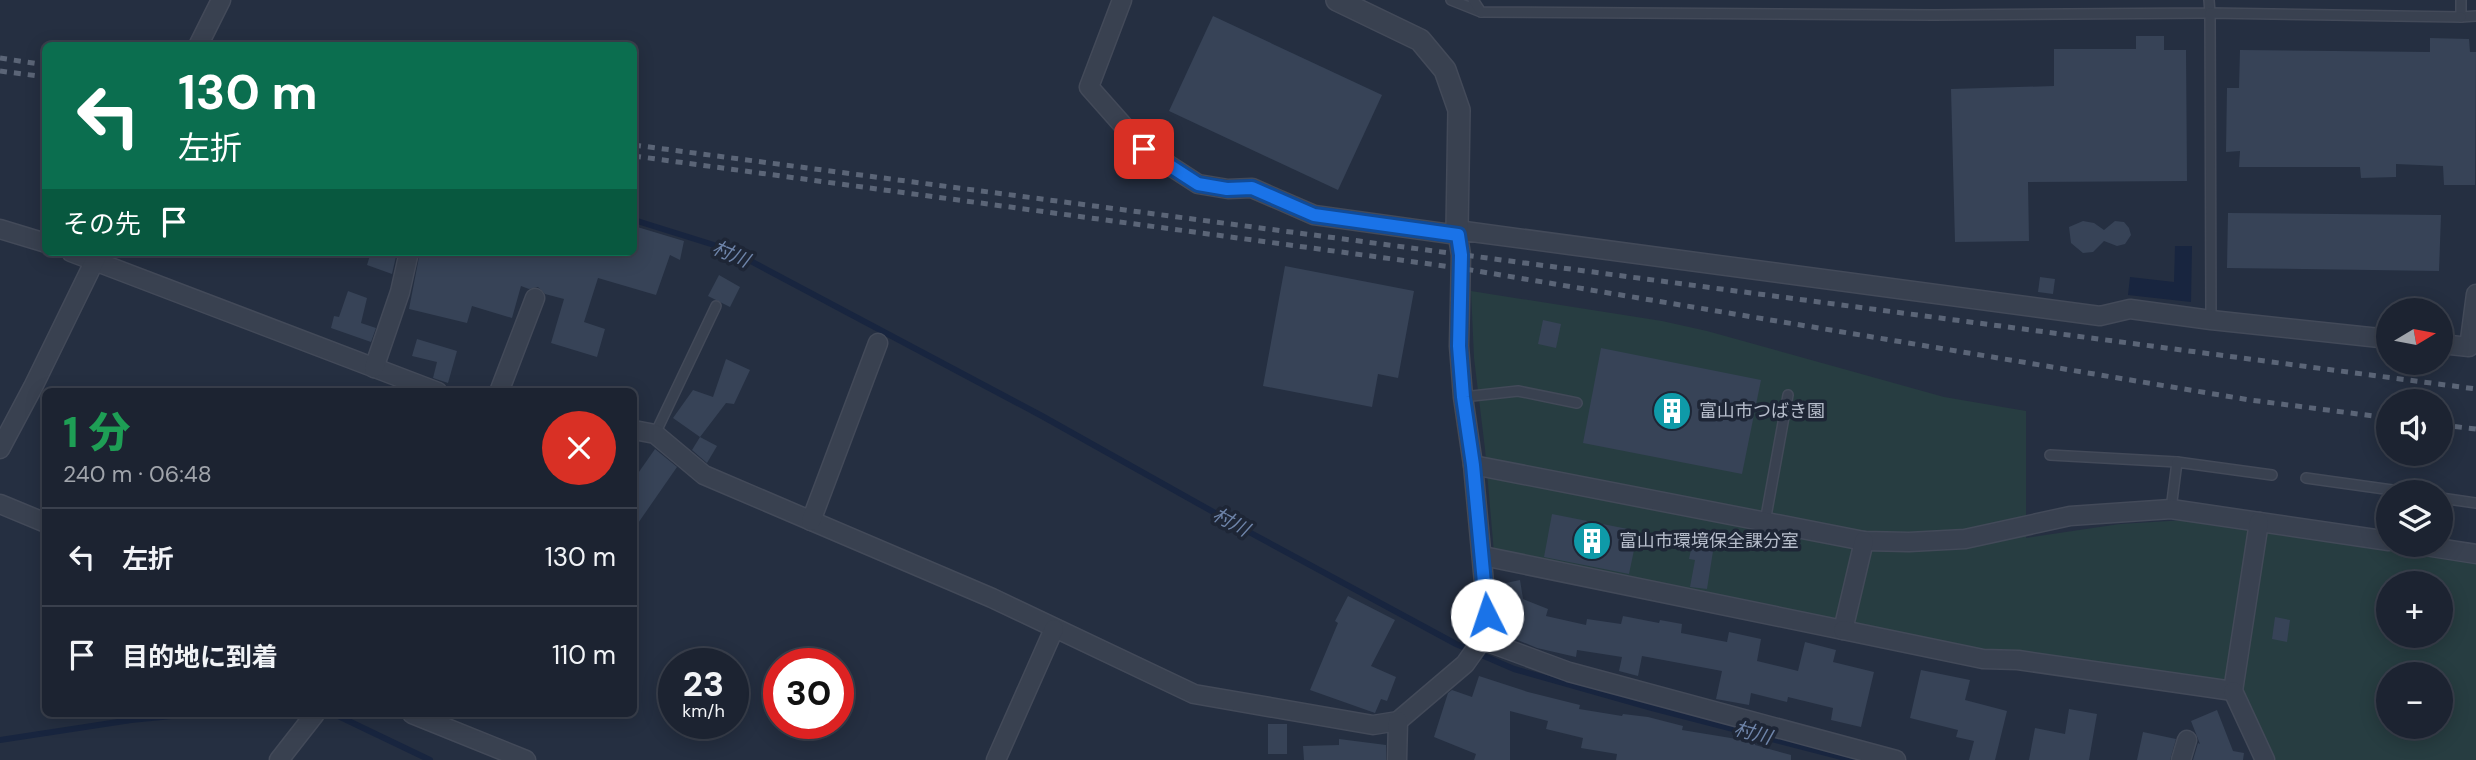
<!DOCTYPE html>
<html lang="ja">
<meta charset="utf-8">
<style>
body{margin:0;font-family:"DM Sans","Noto Sans JP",sans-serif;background:#292f3d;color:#f1f3f6;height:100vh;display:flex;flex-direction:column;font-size:26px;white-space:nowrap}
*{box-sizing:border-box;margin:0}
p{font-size:23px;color:#a0a4ab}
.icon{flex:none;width:38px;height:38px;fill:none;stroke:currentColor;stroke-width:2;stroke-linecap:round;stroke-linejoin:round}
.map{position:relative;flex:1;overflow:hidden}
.details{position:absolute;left:42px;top:388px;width:595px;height:329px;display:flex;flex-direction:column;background:#1c2331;border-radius:10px;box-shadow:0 4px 18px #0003,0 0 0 2px #3a404d}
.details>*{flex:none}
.hud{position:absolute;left:42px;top:42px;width:595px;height:214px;border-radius:10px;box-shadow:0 4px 18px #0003,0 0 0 2px #3a404d;background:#0b6e4f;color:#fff;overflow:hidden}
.needle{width:46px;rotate:80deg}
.tools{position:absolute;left:2376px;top:298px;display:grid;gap:14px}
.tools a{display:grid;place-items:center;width:77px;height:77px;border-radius:50%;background:#1c2331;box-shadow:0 4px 18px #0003,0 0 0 2px #3a404d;font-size:35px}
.speed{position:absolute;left:658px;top:648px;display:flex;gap:14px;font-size:35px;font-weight:700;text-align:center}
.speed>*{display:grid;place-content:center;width:91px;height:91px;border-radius:50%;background:#1c2331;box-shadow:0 4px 18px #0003,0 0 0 2px #3a404d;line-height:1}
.speed small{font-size:18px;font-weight:400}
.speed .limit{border:10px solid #d22;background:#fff;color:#111}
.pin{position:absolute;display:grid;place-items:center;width:60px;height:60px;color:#fff;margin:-30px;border-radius:14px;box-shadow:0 4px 10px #0006}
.me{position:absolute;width:77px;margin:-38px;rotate:356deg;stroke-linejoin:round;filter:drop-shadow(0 0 5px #0008)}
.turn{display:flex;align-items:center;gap:24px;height:147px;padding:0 21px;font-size:32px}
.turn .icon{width:91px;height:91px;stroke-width:2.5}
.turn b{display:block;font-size:49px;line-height:60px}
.then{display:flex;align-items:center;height:66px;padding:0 21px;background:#0003;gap:14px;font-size:26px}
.round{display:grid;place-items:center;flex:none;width:74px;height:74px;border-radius:37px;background:#292f3d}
.headline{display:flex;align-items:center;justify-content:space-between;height:119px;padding:0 21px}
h1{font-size:42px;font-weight:800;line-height:52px;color:#1e9e55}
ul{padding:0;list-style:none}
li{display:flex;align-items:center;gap:21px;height:98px;padding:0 21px;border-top:2px solid #3a404d}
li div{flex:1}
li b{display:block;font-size:26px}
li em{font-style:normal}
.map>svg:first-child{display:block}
.green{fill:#273d41;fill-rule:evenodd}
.water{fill:#18253f}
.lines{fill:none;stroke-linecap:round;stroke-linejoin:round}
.stream{stroke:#18253f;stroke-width:6}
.building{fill:#374357}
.service-casing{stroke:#434a59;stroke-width:12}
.minor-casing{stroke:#434a59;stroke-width:21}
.tertiary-casing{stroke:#434a59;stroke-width:24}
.service{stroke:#394150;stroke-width:9}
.minor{stroke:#394150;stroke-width:18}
.tertiary{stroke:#394150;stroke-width:21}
.rail{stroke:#5b6577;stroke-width:5;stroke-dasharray:7 7;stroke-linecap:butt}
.route-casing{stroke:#114b97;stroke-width:18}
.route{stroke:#1a73e8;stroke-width:12}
.labels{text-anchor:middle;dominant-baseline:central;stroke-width:7;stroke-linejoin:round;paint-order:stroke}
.poi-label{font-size:18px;fill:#b6bdcb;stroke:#1e2636;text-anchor:start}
.water-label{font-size:19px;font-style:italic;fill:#6f85aa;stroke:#1e2636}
</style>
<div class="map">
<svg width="2476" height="760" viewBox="0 0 2476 760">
<rect width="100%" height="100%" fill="#252f41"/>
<path class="green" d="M1471,291L1662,321L1707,331L1944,397L2026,411V538L2120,524L2185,520L2476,561V760H2272L2226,680L1979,651L1494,553L1485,449L1474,358ZM2389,583H2441V635H2389ZM2389,674H2441V726H2389Z"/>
<polygon class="water" points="2175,246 2192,246 2191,302 2128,295 2130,277 2174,282"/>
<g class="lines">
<g class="stream">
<polyline points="634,220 730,250 1042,416 1249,532 1456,644 1514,669 1652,708 1853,760"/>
<polyline points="334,714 430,760"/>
<polyline points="0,740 131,720 192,714"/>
</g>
</g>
<g class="building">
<polygon points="1213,16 1382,95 1338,190 1169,111"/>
<polygon points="2136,36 2164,36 2164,50 2186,50 2187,181 2028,182 2029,241 1955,242 1951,89 2054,86 2054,49 2136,49"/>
<polygon points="2430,38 2469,39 2470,52 2476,52 2475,185 2444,185 2443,166 2396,164 2396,177 2361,178 2360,167 2239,167 2240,151 2226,152 2227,88 2239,88 2240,50 2430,52"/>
<polygon points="2228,213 2441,215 2439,271 2227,268"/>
<polygon points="2083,221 2094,223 2104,230 2115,221 2124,222 2129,228 2131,235 2125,244 2117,246 2104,241 2093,252 2083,253 2071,243 2069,227"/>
<polygon points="634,226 684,241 680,260 670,255 656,295 598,278 584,322 605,329 597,357 551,343 564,299 545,294 538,287 529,289 521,286 512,318 472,306 467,323 409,309 420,252 634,252"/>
<polygon points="371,252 397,252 392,274 367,265"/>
<polygon points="1285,266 1414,291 1398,378 1378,374 1372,407 1263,386"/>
<polygon points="719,275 740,287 730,307 708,296"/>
<polygon points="2040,277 2055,279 2053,294 2038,292"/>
<polygon points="348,291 367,298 361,323 376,328 371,342 331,328 334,316 339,317"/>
<polygon points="1543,320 1561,324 1556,348 1538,344"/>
<polygon points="417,339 457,351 448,383 433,378 437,362 412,356"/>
<polygon points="1601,348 1761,380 1742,474 1583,443"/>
<polygon points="726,359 750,370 734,404 726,403 700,437 673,418 693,390 713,397"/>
<polygon points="700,437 717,446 707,463 692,450"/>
<polygon points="655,449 677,467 634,529 634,479"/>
<polygon points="1552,514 1638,531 1629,574 1544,557"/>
<polygon points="1693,540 1714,545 1707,589 1690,587 1695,560 1689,559"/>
<polygon points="1520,580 1523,599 1548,609 1546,616 1586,625 1587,619 1621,624 1623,616 1659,623 1660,620 1682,624 1681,633 1727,642 1729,632 1761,639 1757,661 1798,671 1805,642 1836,650 1833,662 1874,672 1861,727 1831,720 1833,708 1788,697 1787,702 1751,693 1749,705 1716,699 1722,671 1642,656 1638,676 1619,671 1622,657 1577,650 1576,657 1537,648 1508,636 1514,621 1500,615 1505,603 1501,584"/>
<polygon points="1348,596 1395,620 1371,666 1396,677 1387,701 1381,699 1375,713 1310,690 1338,623 1335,621"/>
<polygon points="2275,617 2290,620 2287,642 2272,639"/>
<polygon points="1921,670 1970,680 1965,700 2007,711 1995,760 1969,760 1974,741 1956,737 1958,730 1910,718"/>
<polygon points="1479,676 1528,692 1580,705 1579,709 1622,716 1623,714 1648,717 1683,726 1682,730 1755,742 1755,745 1791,755 1791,760 1616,760 1617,754 1581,748 1583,738 1546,729 1548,721 1510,711 1510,760 1474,760 1476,754 1434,737 1448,693 1452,690 1472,697"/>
<polygon points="2069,709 2097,714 2089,760 2029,760 2035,728 2065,734"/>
<polygon points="2217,710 2233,751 2244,753 2243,760 2193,760 2198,743 2200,744 2191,721"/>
<rect x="1268" y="724" width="19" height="30"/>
<polygon points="2143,732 2176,739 2170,760 2137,760"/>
<polygon points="1339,739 1386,745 1386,760 1304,760 1303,746 1339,745"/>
</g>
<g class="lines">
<defs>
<g id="service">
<polyline points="1451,0 1481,12"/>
<polyline points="1473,0 1481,12 1934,15 2210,13 2209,0"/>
<polyline points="2461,0 2461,17 2476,16"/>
<polyline points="2211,320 2210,13 2461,17"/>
<polyline points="1463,397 1518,391 1577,403"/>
<polyline points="655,434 716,306"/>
<polyline points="2050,455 2177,462"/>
<polyline points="2306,478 2392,490"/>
<polyline points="2441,498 2476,503"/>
<polyline points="2171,509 2177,462 2272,475"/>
<polyline points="1765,522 1788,395"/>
<polyline points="2383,540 2389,510"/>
</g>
<g id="minor">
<polyline points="1122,0 1089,87 1144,149 1198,184 1228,189 1252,188 1314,215 1458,235"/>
<polyline points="198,46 221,0"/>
<polyline points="0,229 46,243"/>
<polyline points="71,252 438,392"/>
<polyline points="2441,344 2469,347 2476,294"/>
<polyline points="374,368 400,292 409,252"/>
<polyline points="499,392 535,298"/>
<polyline points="634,430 655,434 704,475 992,598 1194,694 1373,725 1398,721 1465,664 1482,640 1487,615 1473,465 1463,397 1459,346 1461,255 1457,230 2100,316 2130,309 2211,320 2389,339"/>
<polyline points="0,449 33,387 99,252"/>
<polyline points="1473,465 1864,541 1909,542 1965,539 2070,516 2171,509 2389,541"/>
<polyline points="0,504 46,523"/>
<polyline points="811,521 878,343"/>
<polyline points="2412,544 2476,554"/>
<polyline points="1483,556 1843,630 1864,541"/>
<polyline points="1843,630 1983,659 2018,660 2233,691 2259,522"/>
<polyline points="1482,640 1569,672 1896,760"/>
<polyline points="2233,691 2265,760"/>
<polyline points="412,714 526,760"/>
<polyline points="279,760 315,714"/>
<polyline points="996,760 1054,629"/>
<polyline points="1397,760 1398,721"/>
<polyline points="2181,760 2187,740"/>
</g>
<polyline id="tertiary" points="1337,0 1420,40 1445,70 1459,110 1457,230"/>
</defs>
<use href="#service" class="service-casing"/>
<use href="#minor" class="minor-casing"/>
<use href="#tertiary" class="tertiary-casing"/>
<use href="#service" class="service"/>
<use href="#minor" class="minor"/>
<use href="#tertiary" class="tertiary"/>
<g class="rail">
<polyline points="0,58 46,65"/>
<polyline points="0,71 46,77"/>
<polyline points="634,145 2476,389"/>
<polyline points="634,156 1459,268 2250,400 2389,418"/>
<polyline points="2441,425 2476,429"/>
</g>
</g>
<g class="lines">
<defs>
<polyline id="route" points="1144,149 1198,184 1227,189 1252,188 1314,215 1458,235 1461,255 1459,346 1463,397 1473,465 1487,615"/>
</defs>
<use href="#route" class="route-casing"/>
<use href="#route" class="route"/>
</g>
<defs>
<symbol id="building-disc" viewBox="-11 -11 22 22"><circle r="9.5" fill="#0f9aa8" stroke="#1e2636"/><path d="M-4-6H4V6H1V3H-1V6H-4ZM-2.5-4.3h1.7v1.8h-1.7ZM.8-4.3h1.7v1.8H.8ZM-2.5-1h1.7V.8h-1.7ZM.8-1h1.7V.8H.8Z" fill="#fff"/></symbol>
</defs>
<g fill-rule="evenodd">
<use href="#building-disc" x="1650" y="389" width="44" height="44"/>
<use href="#building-disc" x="1570" y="519" width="44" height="44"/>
</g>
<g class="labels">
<g class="poi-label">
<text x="1699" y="411">富山市つばき園</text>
<text x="1619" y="541">富山市環境保全課分室</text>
</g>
<g class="water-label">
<text transform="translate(731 254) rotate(23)">村川</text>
<text transform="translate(1231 522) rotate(28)">村川</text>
<text transform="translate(1753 733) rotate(15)">村川</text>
</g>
</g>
</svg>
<div class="tools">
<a><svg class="needle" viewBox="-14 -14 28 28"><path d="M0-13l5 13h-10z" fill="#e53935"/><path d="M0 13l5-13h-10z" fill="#a0a4ab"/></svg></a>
<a><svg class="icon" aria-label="sound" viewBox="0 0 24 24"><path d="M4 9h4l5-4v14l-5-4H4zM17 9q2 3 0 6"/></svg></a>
<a><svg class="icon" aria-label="layers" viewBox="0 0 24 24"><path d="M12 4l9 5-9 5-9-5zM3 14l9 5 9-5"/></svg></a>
<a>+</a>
<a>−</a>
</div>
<div class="speed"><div>23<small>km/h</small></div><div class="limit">30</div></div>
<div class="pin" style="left:1144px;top:149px;background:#d93025"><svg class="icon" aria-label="arrive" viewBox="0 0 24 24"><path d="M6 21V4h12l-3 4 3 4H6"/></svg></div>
<svg class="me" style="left:1487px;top:615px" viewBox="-20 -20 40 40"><circle r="19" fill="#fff"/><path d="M0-13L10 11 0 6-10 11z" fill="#1a73e8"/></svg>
<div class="hud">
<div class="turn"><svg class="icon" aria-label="left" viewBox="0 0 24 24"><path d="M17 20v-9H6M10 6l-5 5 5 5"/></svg><div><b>130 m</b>左折</div></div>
<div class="then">その先<svg class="icon" aria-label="arrive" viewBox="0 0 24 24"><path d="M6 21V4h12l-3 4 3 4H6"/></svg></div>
</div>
<section class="details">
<div class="headline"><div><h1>1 分</h1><p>240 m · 06:48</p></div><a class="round" style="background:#d93025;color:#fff"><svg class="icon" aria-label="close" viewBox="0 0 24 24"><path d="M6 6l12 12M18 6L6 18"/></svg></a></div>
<ul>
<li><svg class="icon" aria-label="left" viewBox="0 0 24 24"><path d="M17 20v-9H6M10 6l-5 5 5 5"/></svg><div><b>左折</b></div><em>130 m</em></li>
<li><svg class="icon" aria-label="arrive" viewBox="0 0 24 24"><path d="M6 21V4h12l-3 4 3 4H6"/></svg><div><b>目的地に到着</b></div><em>110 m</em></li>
</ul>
</section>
</div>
